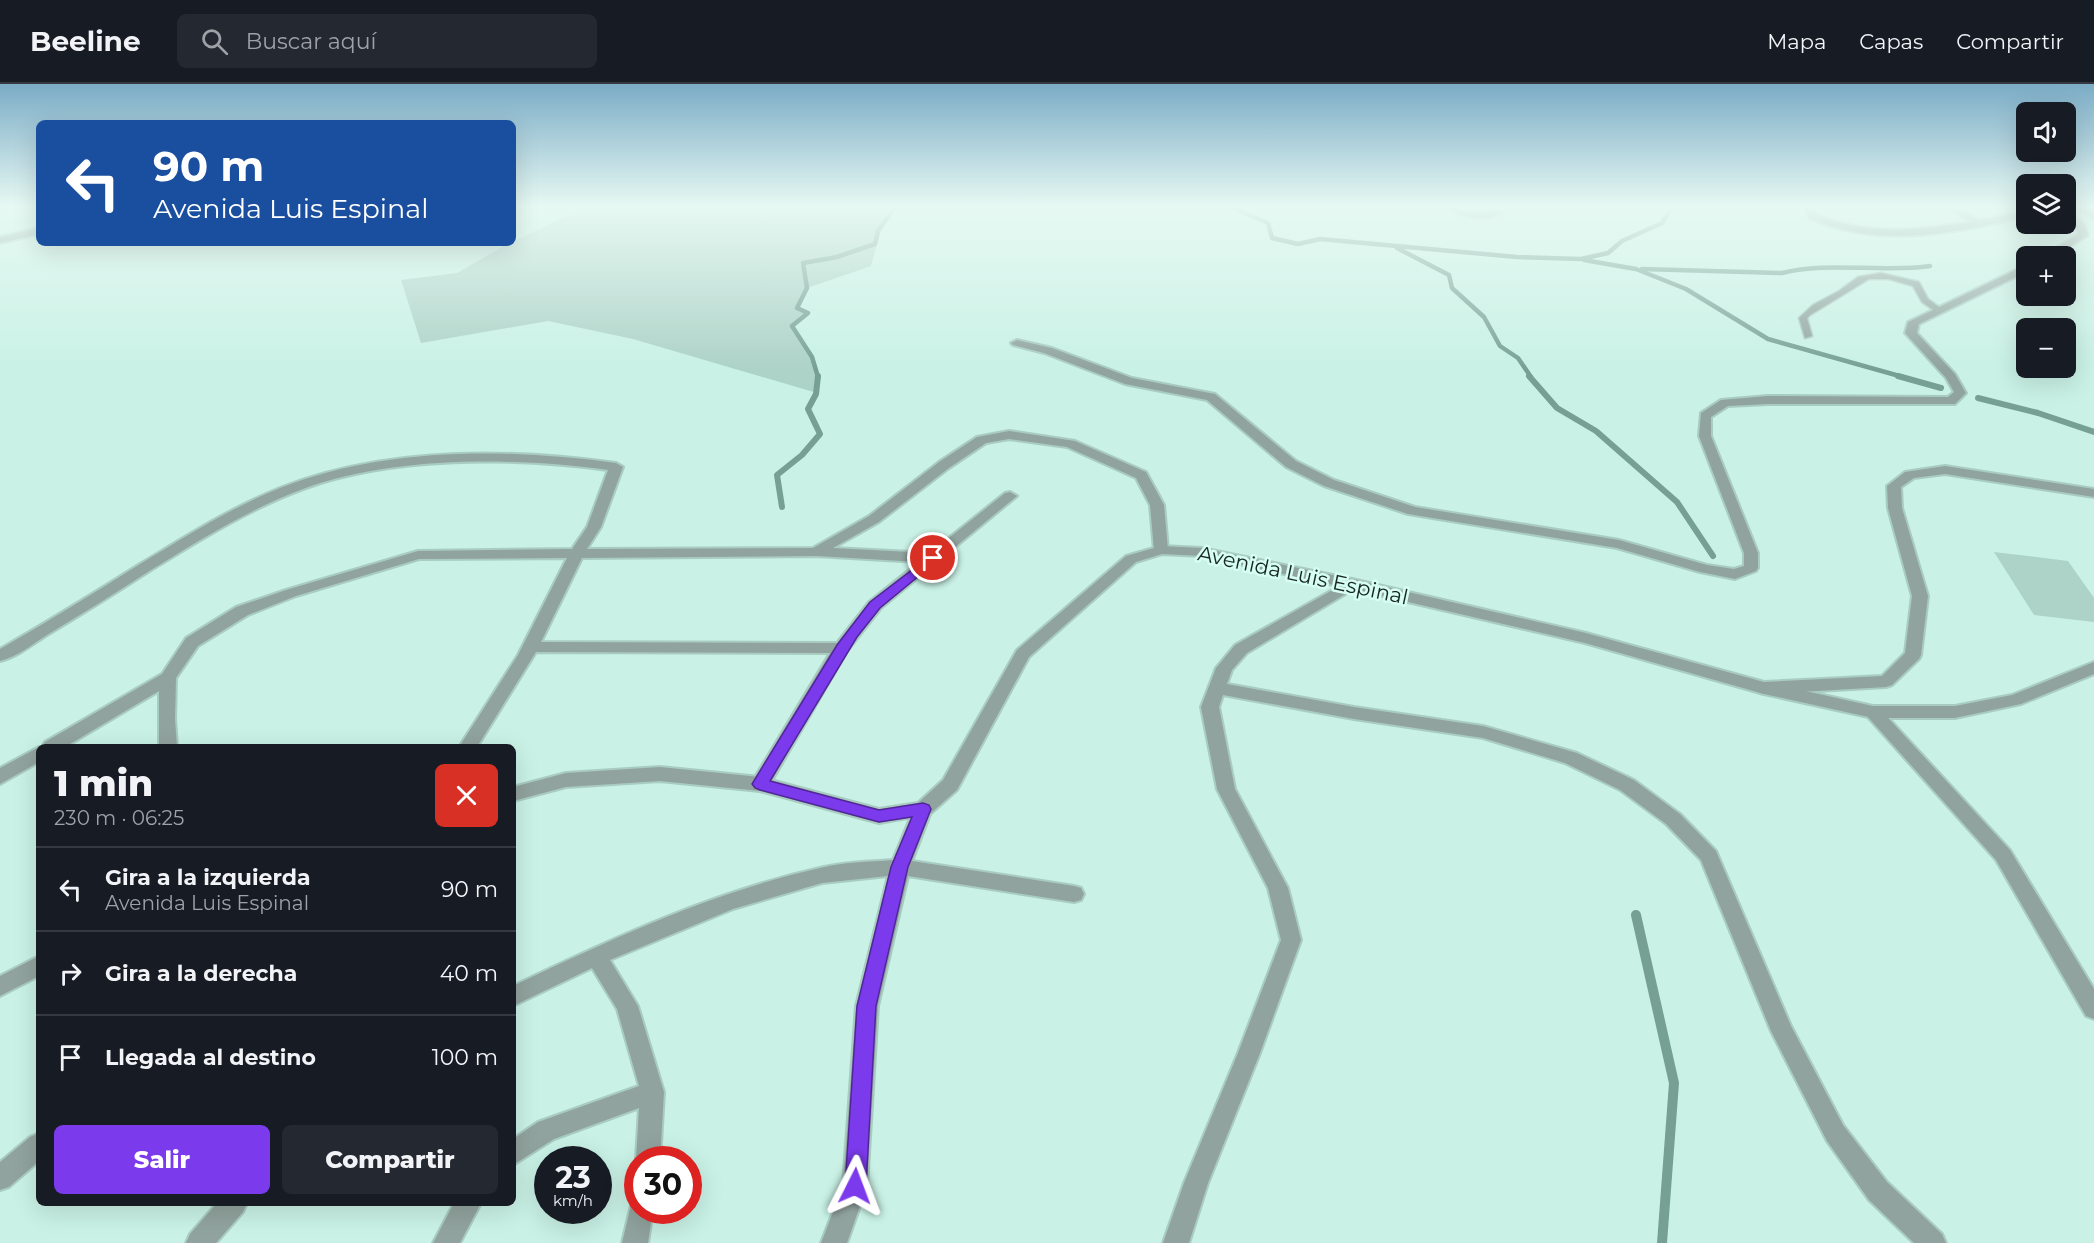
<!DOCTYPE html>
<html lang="es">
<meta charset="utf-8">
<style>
body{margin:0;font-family:Montserrat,sans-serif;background:#242831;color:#f1f3f6;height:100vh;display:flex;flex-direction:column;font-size:22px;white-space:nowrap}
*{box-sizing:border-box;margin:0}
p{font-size:20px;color:#9ea1a6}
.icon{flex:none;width:33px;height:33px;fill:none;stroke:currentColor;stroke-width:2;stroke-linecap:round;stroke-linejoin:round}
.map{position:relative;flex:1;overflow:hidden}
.drawer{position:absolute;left:36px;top:660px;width:480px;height:462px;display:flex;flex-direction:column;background:#171b24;border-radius:9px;box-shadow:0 6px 24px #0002}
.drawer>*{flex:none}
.guide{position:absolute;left:36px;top:36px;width:480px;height:126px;border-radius:9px;box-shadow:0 6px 24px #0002;background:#1a4fa0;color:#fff;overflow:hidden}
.buttons{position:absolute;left:2016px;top:18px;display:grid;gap:12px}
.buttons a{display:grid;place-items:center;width:60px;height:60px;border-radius:9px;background:#171b24;box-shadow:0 6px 24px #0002;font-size:30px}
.speed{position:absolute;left:534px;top:1062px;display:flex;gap:12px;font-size:30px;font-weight:700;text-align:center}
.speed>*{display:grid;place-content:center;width:78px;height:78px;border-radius:50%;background:#171b24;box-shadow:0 6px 24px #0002;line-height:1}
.speed small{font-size:15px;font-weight:400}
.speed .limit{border:9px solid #d22;background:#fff;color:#111}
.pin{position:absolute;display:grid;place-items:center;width:51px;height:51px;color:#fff;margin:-26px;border:3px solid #fff;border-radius:50%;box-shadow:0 2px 6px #0007}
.me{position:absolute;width:66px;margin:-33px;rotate:3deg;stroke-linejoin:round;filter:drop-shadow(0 0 4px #0008)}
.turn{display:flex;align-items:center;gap:21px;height:126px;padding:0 18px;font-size:27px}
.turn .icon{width:78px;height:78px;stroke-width:2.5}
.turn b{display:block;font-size:42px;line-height:51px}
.round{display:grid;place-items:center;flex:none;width:63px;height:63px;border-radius:9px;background:#242831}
.summary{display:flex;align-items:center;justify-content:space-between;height:102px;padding:0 18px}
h1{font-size:36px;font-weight:800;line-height:45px}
.primary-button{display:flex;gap:12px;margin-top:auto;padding:12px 18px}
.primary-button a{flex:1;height:69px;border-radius:9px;background:#7c3aed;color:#fff;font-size:24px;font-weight:800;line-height:69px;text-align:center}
.primary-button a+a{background:#242831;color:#f1f3f6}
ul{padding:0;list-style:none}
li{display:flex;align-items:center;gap:18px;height:84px;padding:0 18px;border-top:2px solid #363941}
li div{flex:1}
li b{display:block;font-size:22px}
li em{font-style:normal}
header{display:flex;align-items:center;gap:36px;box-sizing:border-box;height:84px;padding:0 30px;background:#171b24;border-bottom:2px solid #363941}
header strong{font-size:28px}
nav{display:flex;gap:33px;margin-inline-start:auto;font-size:21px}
.search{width:420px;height:54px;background:#242831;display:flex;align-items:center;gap:15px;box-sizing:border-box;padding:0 21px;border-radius:9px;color:#9ea1a6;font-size:22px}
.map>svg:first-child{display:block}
.green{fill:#add2c7}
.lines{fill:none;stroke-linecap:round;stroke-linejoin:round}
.stream-far2{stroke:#77a094;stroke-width:4.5}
.stream-far1{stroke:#77a094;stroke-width:6}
.stream{stroke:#77a094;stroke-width:10}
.service-casing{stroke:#a9ccc2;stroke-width:3}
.minor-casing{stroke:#a9ccc2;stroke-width:4}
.tertiary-casing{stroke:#a9ccc2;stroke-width:4}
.service{fill:#91a39e;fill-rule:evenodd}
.minor{fill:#91a39e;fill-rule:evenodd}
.tertiary{fill:#91a39e;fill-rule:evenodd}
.route{fill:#7c3aed;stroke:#51269a;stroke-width:1.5}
.labels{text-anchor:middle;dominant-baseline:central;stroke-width:5;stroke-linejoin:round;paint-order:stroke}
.street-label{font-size:21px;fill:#172622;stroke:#d6fef2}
</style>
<header>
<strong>Beeline</strong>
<div class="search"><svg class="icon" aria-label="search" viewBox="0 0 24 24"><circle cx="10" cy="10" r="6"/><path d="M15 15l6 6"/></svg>Buscar aquí</div>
<nav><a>Mapa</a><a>Capas</a><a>Compartir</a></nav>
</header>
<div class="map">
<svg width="2094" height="1159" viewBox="0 0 2094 1159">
<rect width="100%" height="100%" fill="#c9f1e5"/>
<g class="green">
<path d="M586,123H895L882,142L871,182L807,204L797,223L808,229L792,242C811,268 816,277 817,309L633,255L548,237L421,259L401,196L457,189L504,162Z"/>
<polygon points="1994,468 2068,477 2094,514 2094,538 2034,531"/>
</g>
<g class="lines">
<g class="stream-far2">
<polyline points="1231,123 1268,139 1272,154 1298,160 1320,155 1517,173 1581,175 1608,169 1622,157 1662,139 1672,123"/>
<polyline points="1397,164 1449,191 1452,204 1484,233 1500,262 1518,274 1531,293"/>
<polyline points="1584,176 1636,185 1686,205 1768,255 1903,293"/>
<path d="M1642,185L1782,189C1826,177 1882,189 1930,182"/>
<polyline points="818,293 812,273 792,242 808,229 797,224 807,204 803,179 837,173 875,160 878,147 895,123"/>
</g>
<g class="stream-far1">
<polyline points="1529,292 1557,324 1596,347 1677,418 1713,472"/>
<polyline points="1898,292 1941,304"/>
<polyline points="1978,314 2038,329 2094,348"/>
<polyline points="782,423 777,391 802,371 820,350 808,325 816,310 818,292"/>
</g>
<polyline class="stream" points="1636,831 1674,999 1662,1159"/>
<defs>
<polygon id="service" points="1881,189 1919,198 1928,215 1943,226 1936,228 1922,218 1913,202 1889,195 1869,195 1810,231 1807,234 1812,252 1805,254 1799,234 1813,221 1839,207 1858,193"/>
<g id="minor">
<path d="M1445,123C1461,123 1474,130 1490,128L1484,123H1495L1502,129C1487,139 1459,133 1445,123Z"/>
<path d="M1804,123H1814L1816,130C1867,152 1916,147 1969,138L1947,123H1958L1979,136L2026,127V133C1952,148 1882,166 1809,134Z"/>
<polygon points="2066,123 2084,140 2088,151 2055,172 2044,172 2078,150 2076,143 2066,131"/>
<polygon points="2076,123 2087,123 2094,128 2094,135"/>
<polygon points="39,144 39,150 0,159 0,153"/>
<polygon points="2026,181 2026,188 1919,240 1917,249 1955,290 1966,309 1955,320 1768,320 1728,322 1711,333 1711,352 1758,469 1758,484 1756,487 1735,495 1700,488 1617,464 1408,430 1324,402 1286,383 1207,316 1125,300 1044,269 1013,261 1011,259 1017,256 1052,264 1132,294 1215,310 1296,377 1334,396 1415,423 1619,456 1707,481 1734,485 1744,482 1744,469 1699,352 1701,329 1721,316 1768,312 1948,313 1954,308 1946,294 1905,249 1908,238"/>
<path d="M1009,347L1075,357L1146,388L1164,421L1168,466L1166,469H1156L1154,466L1150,421L1136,394L1067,363L1009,355L986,359L949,384L879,438L833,464L930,469L1005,409L1010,408L1017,412L881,524L847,567L767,705L760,707L753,705L751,700L830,569L536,568L477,663H459L518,571L567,474L419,475L296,512L248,531L198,562L176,594L175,635L177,663H159V607L65,663H42L45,658L162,590L186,554L236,523L286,506L418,467L572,465L587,443L608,386C515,373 392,372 303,405C249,425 200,456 151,486C117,508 82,530 47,551C33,560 17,573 0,577V565C47,538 94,509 140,480C185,453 230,424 280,404C384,363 506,364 616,379L623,383L601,443L587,465L813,464L869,432L939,378L977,353ZM816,472L919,478L869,518L837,559L541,558L582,474Z"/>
<polygon points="1945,382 2094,405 2094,413 1945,390 1914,394 1901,403 1902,424 1928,512 1921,571 1919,575 1892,601 1886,603 1764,610 1758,608 1756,604 1758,600 1764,598 1882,592 1905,569 1912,512 1888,424 1887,402 1905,388"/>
<polygon points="1352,495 1360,500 1357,503 1247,569 1232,586 1227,600 1354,623 1483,642 1577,669 1634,696 1680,730 1716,767 1791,942 1843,1041 1887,1098 1942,1150 1946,1159 1914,1159 1869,1116 1827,1057 1771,947 1701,776 1666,740 1620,706 1565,679 1483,654 1354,635 1223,611 1219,623 1235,705 1288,804 1301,856 1260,969 1208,1099 1189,1159 1163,1159 1184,1099 1238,969 1281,856 1268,804 1217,705 1201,623 1216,584 1235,561"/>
<polygon points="1873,622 1879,624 2010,766 2094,905 2094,935 2086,932 1996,776 1867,632 1864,628 1867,624"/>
<polygon points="39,663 39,678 0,700 0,684"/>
<path d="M923,718L930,720L932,725L912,777L1074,802L1081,804L1084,810L1081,816L1074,818L908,792L878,922L867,1102L847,1159H821L843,1102L856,922L888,792L822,799L733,825L610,876L638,922L664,1008L660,1076H638V1080L636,1076L639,1024L554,1055L513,1081V1055L538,1038L639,1002L617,925L592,884L513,922V902C611,855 713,808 820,784C843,778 869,778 893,776L914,725L916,720Z"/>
<polygon points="39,1049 39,1077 9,1103 0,1106 0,1078 30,1053"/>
<polygon points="638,1115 638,1126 653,1126 648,1159 622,1159 632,1117"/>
<polygon points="217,1119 247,1119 243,1128 216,1159 186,1159 190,1150"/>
<polygon points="454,1119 481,1119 460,1159 433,1159"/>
</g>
<g id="tertiary">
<polygon points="1161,462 1202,464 1352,495 1586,549 1764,598 1873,622 1955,622 2012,611 2094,578 2094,590 2021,620 1955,634 1873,634 1764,610 1585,559 1352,505 1202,472 1162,470 1136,478 1029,573 957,706 930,730 879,739 760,707 660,697 566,703 513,717 513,703 566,689 660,683 760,693 879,725 918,719 943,696 1017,566 1126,472"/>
<polygon points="39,872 39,892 0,912 0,892"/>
</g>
</defs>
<use href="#service" class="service-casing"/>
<use href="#minor" class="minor-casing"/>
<use href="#tertiary" class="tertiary-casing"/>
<use href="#service" class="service"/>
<use href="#minor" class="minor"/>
<use href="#tertiary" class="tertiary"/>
</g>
<linearGradient id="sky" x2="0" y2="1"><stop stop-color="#7bacc6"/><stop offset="0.43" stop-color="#e7f9f3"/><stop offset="1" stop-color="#e7f9f3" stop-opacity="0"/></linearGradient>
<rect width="2094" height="285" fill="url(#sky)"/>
<polygon class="route" points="933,470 939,474 937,477 880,524 857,553 770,697 879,726 923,719 929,721 931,725 908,783 876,922 866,1102 863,1109 855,1112 848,1109 845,1102 857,922 891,783 912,733 879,738 760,706 755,704 752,700 837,561 870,518"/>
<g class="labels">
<g class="street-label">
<text transform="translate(1303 491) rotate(12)">Avenida Luis Espinal</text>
</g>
</g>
</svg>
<div class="buttons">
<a><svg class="icon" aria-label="sound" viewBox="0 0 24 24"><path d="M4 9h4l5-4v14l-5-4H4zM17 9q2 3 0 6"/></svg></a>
<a><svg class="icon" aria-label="layers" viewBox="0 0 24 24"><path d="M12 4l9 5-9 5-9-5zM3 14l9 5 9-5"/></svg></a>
<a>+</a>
<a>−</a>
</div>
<div class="speed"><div>23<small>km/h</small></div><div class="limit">30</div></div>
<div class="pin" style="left:933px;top:474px;background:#d93025"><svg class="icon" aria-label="arrive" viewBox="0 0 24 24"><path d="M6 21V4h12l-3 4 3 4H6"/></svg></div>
<svg class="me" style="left:855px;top:1102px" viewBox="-20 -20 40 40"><path d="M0-17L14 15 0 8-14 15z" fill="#7c3aed" stroke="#fff" stroke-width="4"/></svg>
<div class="guide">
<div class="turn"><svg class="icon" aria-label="left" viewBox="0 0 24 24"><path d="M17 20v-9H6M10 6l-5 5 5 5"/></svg><div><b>90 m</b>Avenida Luis Espinal</div></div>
</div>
<section class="drawer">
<div class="summary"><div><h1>1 min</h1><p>230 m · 06:25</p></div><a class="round" style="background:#d93025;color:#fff"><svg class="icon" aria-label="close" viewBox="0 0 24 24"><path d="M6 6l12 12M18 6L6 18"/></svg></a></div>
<ul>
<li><svg class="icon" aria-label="left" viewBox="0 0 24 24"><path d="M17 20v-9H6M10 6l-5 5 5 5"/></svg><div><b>Gira a la izquierda</b><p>Avenida Luis Espinal</p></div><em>90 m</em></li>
<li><svg class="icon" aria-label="right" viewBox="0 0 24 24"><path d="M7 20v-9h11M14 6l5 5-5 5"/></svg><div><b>Gira a la derecha</b></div><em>40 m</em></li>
<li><svg class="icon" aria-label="arrive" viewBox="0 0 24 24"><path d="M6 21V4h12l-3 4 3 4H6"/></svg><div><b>Llegada al destino</b></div><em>100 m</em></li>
</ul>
<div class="primary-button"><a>Salir</a><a>Compartir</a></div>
</section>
</div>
